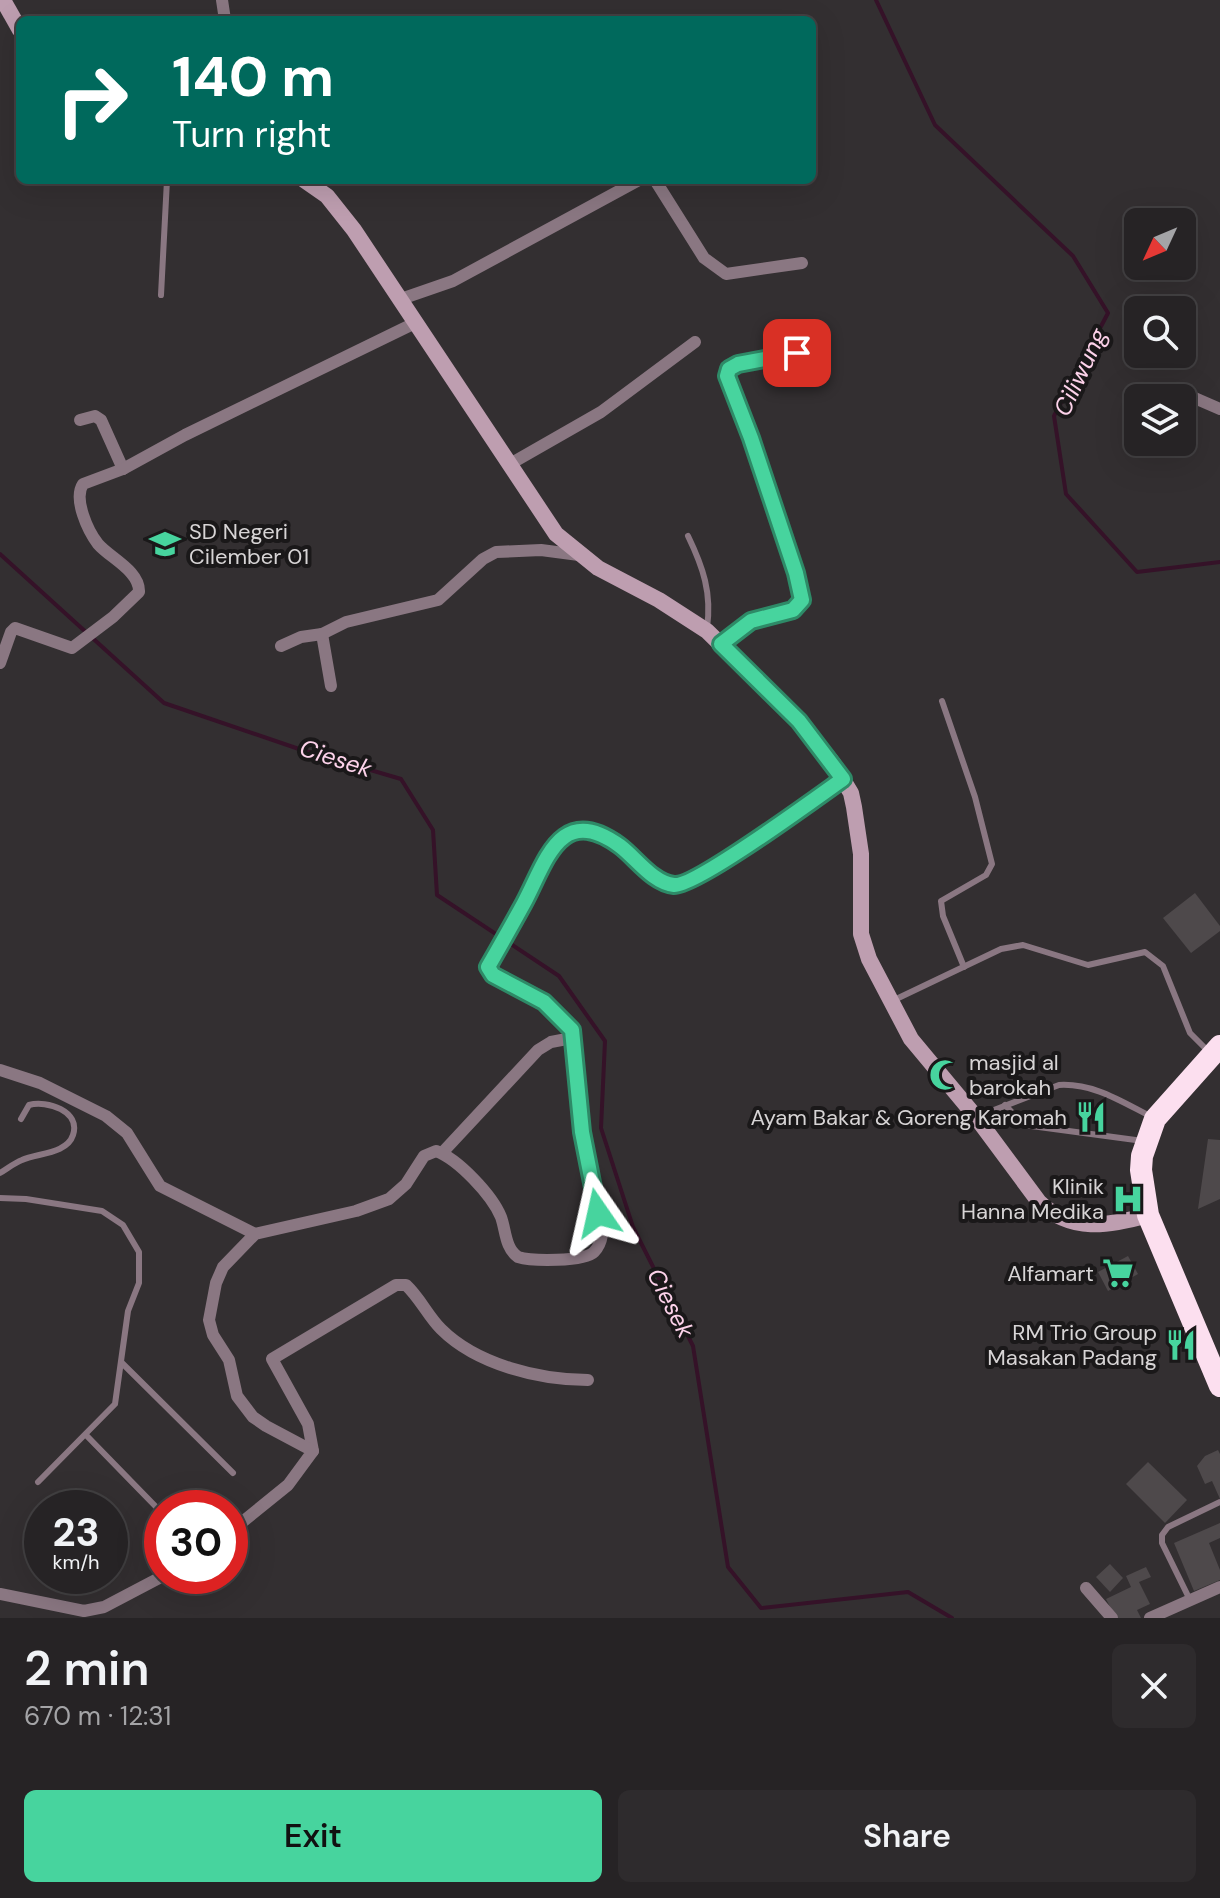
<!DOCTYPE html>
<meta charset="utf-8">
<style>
body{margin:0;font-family:"DM Sans",sans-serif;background:#2e2b2d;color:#f1f3f6;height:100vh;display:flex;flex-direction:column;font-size:30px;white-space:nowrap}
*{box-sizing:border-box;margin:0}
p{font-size:26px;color:#a4a4a7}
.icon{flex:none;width:44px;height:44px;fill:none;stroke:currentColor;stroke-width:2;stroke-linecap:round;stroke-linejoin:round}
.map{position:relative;height:1618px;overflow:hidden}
.panel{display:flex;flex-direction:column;background:#262325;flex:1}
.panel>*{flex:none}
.top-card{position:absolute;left:16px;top:16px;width:800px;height:168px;border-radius:12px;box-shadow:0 8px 32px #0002,0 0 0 2px #424042;background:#00695c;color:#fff;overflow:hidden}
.needle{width:52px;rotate:226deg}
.fabs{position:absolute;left:1124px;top:208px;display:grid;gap:16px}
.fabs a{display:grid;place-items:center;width:72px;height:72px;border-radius:12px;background:#262325;box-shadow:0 8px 32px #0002,0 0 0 2px #424042;font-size:40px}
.speed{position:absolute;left:24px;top:1490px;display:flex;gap:16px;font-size:40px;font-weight:700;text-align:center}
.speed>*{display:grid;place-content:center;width:104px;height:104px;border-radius:50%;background:#262325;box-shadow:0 8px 32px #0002,0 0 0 2px #424042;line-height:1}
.speed small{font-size:20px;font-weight:400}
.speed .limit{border:12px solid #d22;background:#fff;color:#111}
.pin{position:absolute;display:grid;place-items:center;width:68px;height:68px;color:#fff;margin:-34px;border-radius:16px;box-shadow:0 4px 12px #0006}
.me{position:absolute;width:88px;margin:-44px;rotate:349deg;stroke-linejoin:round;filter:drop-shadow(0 0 6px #0008)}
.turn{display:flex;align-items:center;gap:28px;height:168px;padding:0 24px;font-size:36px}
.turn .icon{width:104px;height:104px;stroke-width:2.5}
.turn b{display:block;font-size:56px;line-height:68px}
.round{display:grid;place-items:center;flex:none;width:84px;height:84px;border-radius:12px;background:#2e2b2d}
.headline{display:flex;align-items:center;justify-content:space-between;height:136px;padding:0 24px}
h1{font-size:48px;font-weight:600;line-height:60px}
.cta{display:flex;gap:16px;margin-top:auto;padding:16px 24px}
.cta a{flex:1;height:92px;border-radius:12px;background:#47d49e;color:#111;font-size:32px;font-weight:600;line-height:92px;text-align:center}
.cta a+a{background:#2e2b2d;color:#f1f3f6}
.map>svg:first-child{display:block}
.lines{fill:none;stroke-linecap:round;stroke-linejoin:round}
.stream{stroke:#351228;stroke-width:4}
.building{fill:#4e494b}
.lane{stroke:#8a7782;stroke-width:6}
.street{stroke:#8a7782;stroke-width:12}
.secondary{stroke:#be9eb0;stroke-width:16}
.highway{stroke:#fcdfef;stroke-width:22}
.route-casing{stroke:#2e8a67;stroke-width:20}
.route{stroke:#47d49e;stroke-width:14}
.labels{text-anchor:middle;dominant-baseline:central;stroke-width:8;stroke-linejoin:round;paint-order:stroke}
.poi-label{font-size:22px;fill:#d7d4d5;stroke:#1a1819;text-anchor:end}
.water-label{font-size:24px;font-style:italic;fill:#fdd2ea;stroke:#1a1819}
</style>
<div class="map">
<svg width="1220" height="1618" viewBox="0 0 1220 1618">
<rect width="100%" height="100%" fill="#332f31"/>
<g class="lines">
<g class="stream">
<polyline points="876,0 935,125 1073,256 1108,313 1054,416 1066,494 1137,572 1220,562"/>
<polyline points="0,554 164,703 299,749 401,779 433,830 437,895 559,976 605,1041 601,1128 633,1227 693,1346 728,1567 761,1608 908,1592 952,1618"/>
</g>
</g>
<g class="building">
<polygon points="1195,893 1220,926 1220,931 1191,953 1163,918"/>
<polygon points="1208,1139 1220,1140 1220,1199 1198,1209"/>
<polygon points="1128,1256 1138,1274 1108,1291 1098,1272"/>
<polygon points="1218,1450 1220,1454 1220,1499 1212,1481 1205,1484 1197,1466 1205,1456"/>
<polygon points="1148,1462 1187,1500 1165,1523 1126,1484"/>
<polygon points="1220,1523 1220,1538 1209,1543 1220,1570 1220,1580 1194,1591 1174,1543"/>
<polygon points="1110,1564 1123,1578 1110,1592 1096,1577"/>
<polygon points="1146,1567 1151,1577 1139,1582 1150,1604 1137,1610 1141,1618 1116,1618 1106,1599 1131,1587 1126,1576"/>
</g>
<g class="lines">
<g class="lane">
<polyline points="161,295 167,180"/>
<path d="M688,536C703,567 712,593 707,628"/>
<polyline points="942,701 975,797 992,864 986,875 941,901 943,916 964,967"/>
<polyline points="892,1001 1001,949 1023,945 1088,965 1145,952 1163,966 1190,1033 1209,1052"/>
<polyline points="1005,1105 1024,1125 1143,1141"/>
<path d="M976,1117L1059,1085C1094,1083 1122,1102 1152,1117"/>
<path d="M0,1173C7,1169 14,1163 22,1160C37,1153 67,1154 73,1135C81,1111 47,1100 29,1105L21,1119"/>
<polyline points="0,1198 26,1199 102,1211 123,1225 139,1252 139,1283 128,1311 115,1404 38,1482"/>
<polyline points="122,1363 233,1473"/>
<polyline points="86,1435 162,1513"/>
<polyline points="1190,1600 1162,1543 1162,1535 1168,1527 1220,1502"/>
</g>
<g class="street">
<polyline points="222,0 225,20"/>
<polyline points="655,180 704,258 726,274 802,263"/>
<polyline points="401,299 453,281 639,180"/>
<polyline points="1190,396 1220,409"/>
<polyline points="80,420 95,416 101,420 123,469"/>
<polyline points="510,464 601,412 695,342"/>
<polyline points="322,634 331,686"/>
<path d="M721,644C731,636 742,625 754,620C771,612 790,619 802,600L796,573L751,438L727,376L729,369L738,364L797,353"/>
<polyline points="281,646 301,637 322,634 346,622 438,600 483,559 496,552 541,550 579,555"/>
<path d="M0,663L11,632L15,628L72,648L113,617L139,592C140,571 110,558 98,544C88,531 73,499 83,484L123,469L185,435L417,322"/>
<polyline points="0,1070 40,1083 106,1116 127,1133 160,1186 255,1234"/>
<polyline points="442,1153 538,1050 551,1042 572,1038"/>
<path d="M313,1451L308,1424L272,1359L396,1285H406C420,1298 428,1316 441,1329C477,1365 540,1380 588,1380"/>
<path d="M230,1532L288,1485L313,1451L266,1426L253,1417L237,1396L229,1360L213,1335L209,1320L216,1283L223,1267L255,1234L356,1211L389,1199L406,1184L424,1156L436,1151C458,1159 492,1195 501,1217C506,1231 505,1248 518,1257C531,1261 584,1262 594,1252C599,1247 601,1241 602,1235L582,1132L572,1030L544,1002L493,975L488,967C500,945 512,925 524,903C546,862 561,803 620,846C636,858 653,883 674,885C695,887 819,796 843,779"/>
<polyline points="1086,1588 1112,1618"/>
<polyline points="0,1594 84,1611 104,1607 163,1576"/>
<polyline points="1150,1618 1220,1587"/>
</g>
<g class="secondary">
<polyline points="3,0 20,30"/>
<path d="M304,180L327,196L354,230L556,534L598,568L659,600L707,631L799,721L833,763L851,793L854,807L861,854V934L869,959L911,1039L976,1117L1039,1202C1071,1233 1109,1226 1148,1215"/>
</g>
<polyline class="highway" points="1220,1046 1155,1119 1142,1156 1141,1170 1148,1215 1220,1386"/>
</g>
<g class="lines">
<defs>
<path id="route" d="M598,1213L582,1132L572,1030L544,1002L493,975L488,967C500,946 512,925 524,903C546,862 560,802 620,846C636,858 653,883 674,885C695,887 819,796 843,779L799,721L721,644L751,621L793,610L802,600L796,573L751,438L727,376L729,369L738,364L797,353"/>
</defs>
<use href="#route" class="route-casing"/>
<use href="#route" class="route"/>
</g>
<defs>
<symbol id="school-bare" viewBox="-9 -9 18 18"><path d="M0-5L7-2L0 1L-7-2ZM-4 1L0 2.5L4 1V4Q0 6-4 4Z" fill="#47d49e" stroke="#1a1819" stroke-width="2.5" paint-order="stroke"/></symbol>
<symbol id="mosque-bare" viewBox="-9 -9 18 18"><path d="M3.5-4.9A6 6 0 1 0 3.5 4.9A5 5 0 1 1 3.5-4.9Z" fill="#47d49e" stroke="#1a1819" stroke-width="2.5" paint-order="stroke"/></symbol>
<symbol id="restaurant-bare" viewBox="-9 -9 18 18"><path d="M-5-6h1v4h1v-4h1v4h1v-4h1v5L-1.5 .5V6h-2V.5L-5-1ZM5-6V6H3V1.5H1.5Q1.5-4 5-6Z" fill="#47d49e" stroke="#1a1819" stroke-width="2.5" paint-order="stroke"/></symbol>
<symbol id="hospital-bare" viewBox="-9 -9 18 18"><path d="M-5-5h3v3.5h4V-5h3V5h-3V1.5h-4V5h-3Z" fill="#47d49e" stroke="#1a1819" stroke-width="2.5" paint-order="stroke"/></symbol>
<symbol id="supermarket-bare" viewBox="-9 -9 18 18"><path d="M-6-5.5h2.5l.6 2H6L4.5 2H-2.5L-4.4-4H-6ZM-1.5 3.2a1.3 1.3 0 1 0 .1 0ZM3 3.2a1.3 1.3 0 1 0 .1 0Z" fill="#47d49e" stroke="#1a1819" stroke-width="2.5" paint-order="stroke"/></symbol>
</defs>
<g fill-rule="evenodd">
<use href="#school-bare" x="143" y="522" width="44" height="44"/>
<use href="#mosque-bare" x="923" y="1053" width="44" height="44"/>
<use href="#restaurant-bare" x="1069" y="1095" width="44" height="44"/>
<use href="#hospital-bare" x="1106" y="1177" width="44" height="44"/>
<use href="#supermarket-bare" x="1096" y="1251" width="44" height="44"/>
<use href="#restaurant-bare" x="1159" y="1323" width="44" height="44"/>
</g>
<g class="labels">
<g class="poi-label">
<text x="189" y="531" text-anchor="start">SD Negeri<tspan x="189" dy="25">Cilember 01</tspan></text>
<text x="969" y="1062" text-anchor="start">masjid al<tspan x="969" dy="25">barokah</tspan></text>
<text x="1067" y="1117">Ayam Bakar &amp; Goreng Karomah</text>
<text x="1104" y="1186">Klinik<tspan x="1104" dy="25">Hanna Medika</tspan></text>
<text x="1094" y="1273">Alfamart</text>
<text x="1157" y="1332">RM Trio Group<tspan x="1157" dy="25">Masakan Padang</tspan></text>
</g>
<g class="water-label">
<text transform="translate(1080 372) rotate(-65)">Ciliwung</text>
<text transform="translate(336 758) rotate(18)">Ciesek</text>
<text transform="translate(671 1303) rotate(63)">Ciesek</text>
</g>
</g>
</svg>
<div class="fabs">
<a><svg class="needle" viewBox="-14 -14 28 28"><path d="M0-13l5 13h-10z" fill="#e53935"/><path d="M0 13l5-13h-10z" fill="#a4a4a7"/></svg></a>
<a><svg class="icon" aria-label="search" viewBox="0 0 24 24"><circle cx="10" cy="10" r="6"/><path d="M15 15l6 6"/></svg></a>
<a><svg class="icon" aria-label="layers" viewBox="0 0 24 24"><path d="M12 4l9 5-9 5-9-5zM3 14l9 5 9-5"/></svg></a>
</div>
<div class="speed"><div>23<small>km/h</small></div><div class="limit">30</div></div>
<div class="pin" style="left:797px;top:353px;background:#d93025"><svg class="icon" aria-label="arrive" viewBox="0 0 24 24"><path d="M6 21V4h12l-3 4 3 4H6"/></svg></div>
<svg class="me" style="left:598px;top:1213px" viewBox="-20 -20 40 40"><path d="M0-17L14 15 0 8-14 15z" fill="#47d49e" stroke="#fff" stroke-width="4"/></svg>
<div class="top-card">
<div class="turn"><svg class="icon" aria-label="right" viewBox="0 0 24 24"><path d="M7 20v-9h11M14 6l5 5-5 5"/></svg><div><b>140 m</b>Turn right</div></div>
</div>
</div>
<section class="panel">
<div class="headline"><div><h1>2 min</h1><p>670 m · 12:31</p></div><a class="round"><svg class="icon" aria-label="close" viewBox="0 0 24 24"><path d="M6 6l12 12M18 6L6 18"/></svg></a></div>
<div class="cta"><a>Exit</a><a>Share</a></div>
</section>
